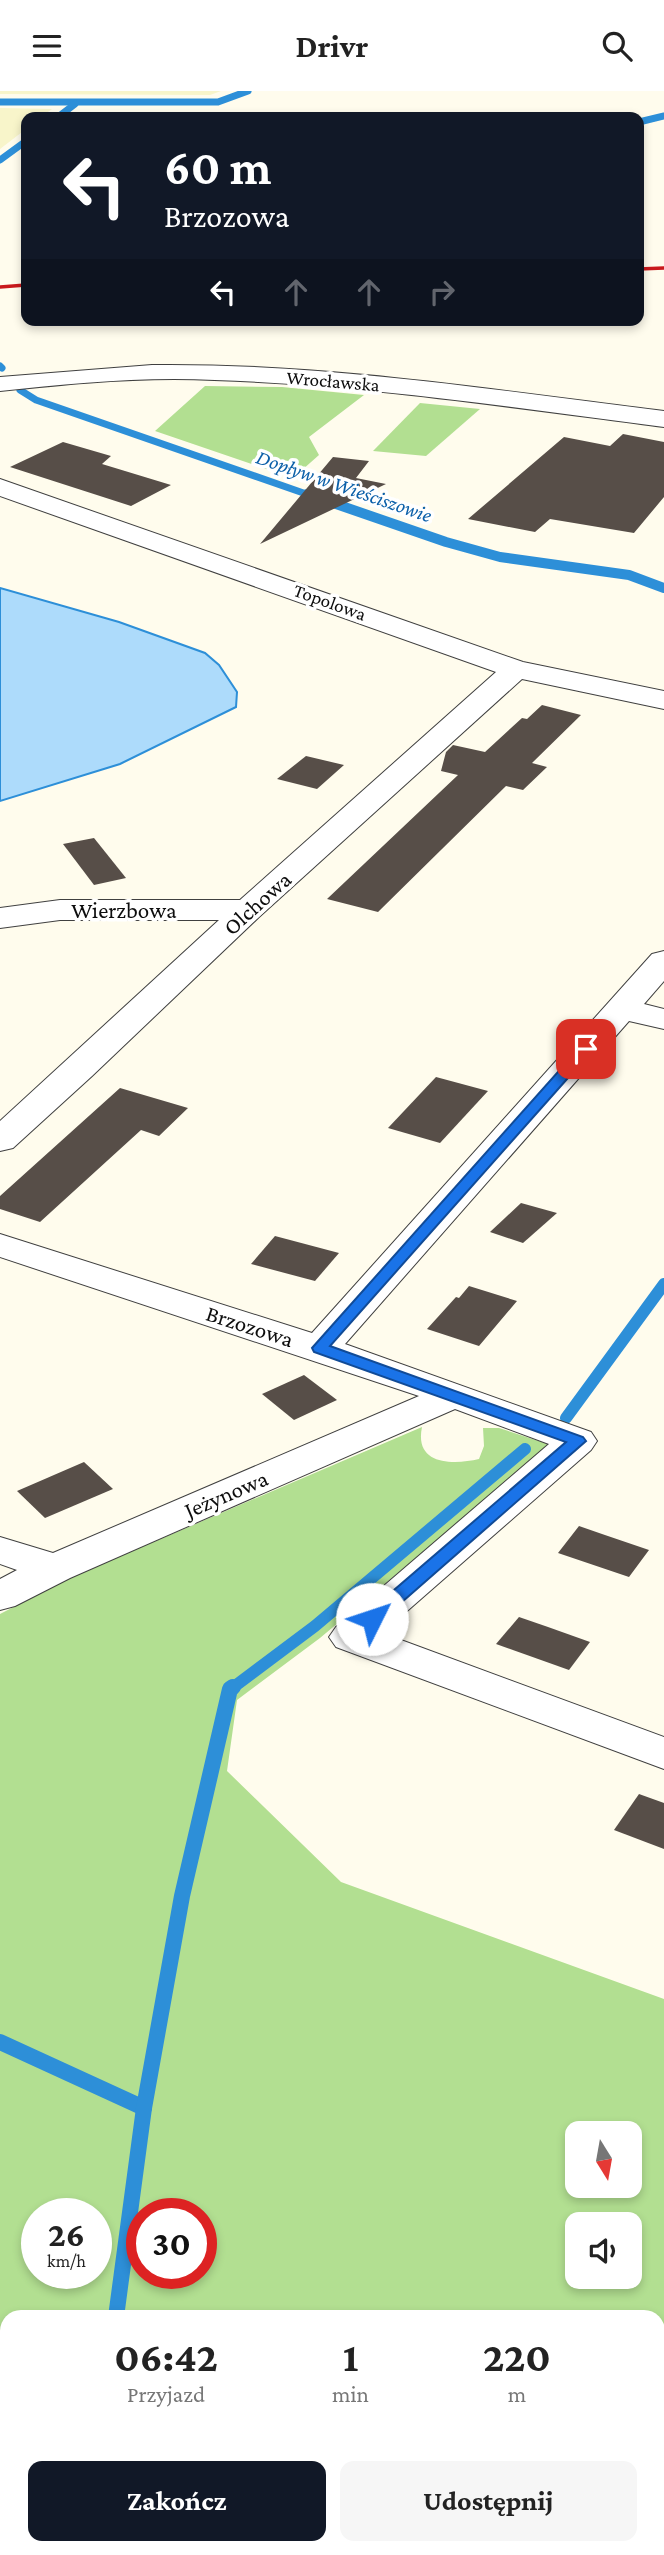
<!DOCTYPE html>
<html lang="pl">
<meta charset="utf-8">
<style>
body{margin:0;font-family:"Crimson Pro",serif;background:#f6f6f6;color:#222;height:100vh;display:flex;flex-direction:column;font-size:26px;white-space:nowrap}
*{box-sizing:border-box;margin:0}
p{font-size:23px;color:#767676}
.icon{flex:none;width:38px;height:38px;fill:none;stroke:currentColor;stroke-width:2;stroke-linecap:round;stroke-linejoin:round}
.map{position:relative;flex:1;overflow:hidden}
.details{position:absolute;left:0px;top:2219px;width:665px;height:245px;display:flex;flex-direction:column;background:#fff;border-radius:21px 21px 0 0;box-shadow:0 4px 10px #0003}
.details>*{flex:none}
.top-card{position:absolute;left:21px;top:21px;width:623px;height:214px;border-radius:14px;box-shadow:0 4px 10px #0003;background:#111827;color:#fff;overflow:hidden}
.needle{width:46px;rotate:169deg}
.controls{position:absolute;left:565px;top:2030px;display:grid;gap:14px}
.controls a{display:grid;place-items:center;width:77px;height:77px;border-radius:14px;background:#fff;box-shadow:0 4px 10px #0003;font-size:35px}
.speed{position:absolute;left:21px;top:2107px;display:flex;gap:14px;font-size:35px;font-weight:700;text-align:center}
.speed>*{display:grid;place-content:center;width:91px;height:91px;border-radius:50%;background:#fff;box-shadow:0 4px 10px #0003;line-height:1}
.speed small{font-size:18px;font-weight:400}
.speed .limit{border:10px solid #d22;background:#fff;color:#111}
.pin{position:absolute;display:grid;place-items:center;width:60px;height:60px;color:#fff;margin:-30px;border-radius:14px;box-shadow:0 4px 10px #0006}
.me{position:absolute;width:77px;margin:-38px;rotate:49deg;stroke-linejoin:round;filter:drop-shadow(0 0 5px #0008)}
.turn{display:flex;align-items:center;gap:24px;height:147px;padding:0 28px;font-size:32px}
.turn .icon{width:91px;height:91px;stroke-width:2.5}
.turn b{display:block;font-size:49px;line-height:60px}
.lanes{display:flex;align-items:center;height:66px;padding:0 28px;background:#0003;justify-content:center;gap:35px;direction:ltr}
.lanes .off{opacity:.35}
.eta{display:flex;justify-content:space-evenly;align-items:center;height:119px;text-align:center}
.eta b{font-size:42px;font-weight:700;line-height:49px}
.action{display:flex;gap:14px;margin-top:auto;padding:14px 28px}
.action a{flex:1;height:80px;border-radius:14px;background:#111827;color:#fff;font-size:28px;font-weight:700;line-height:80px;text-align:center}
.action a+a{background:#f6f6f6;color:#222}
header{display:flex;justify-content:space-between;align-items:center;height:91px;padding:0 28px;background:#fff;font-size:32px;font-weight:700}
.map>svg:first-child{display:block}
.farmland{fill:#f8f5ca}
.forest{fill:#b2df91;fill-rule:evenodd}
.water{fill:#addbfb;stroke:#2d8fd8;stroke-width:2}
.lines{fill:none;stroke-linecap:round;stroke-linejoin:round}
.stream-far3{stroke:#2d8fd8;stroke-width:7}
.stream-far2{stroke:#2d8fd8;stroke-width:10}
.stream-far1{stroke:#2d8fd8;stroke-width:12}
.stream{stroke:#2d8fd8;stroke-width:16}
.building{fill:#574e48}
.minor-casing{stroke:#404040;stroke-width:2}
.minor{fill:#fff;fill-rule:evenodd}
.rail{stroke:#c9191c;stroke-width:3.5}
.route{fill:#1a73e8;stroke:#114b97;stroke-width:2}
.labels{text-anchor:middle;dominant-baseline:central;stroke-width:7;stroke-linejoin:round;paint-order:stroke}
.far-street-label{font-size:19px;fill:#0d0d0d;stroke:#fff}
.far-water-label{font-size:21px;font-style:italic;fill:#0c60a9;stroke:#fff}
.street-label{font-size:23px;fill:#0d0d0d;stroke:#fff}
</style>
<header><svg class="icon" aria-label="menu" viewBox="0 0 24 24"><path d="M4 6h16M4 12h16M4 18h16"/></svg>Drivr<svg class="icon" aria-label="search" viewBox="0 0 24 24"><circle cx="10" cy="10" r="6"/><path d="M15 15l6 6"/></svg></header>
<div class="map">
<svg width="664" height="2464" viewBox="0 0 664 2464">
<rect width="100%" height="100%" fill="#fffced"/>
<g class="farmland">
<polygon points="0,0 221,0 210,4 0,3"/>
<polygon points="0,17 52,18 41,26 26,26 26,38 0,58"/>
<polygon points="0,2382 7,2385 7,2457 175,2457 191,2464 0,2464"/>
</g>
<g class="forest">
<polygon points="205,295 282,296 364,304 309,346 319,364 293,387 155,340"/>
<polygon points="420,312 480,318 426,365 373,360"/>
<path d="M422,1336C414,1374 453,1374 479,1368L484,1355L483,1337H499L551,1354L320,1547L237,1609L227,1680L341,1791L664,1908V2464H397L378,2457H658V2226H7V2304L0,2301V1523L74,1485ZM578,2042H630V2095H578ZM37,2123H96V2182H37ZM142,2123H201V2182H142ZM578,2133H630V2186H578Z"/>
</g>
<polygon class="water" points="0,497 119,531 205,562 219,574 237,601 236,616 120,673 0,710"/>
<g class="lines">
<g class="stream-far3">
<polyline points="0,11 218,11 248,0"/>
<polyline points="58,26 75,13"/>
<polyline points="639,31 664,25"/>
<polyline points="0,69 26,50"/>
<polyline points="0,275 2,277"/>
<polyline points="20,299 36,309 312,405"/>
</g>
<polyline class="stream-far2" points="307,403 446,451 500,466 629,484 664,497"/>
<g class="stream-far1">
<polyline points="566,1327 664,1193"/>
<polyline points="231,1598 315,1535 525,1358"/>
</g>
<g class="stream">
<polyline points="0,1951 144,2017"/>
<polyline points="116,2226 144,2017 182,1805 230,1598 233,1596"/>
<polyline points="572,2457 588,2464"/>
</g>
</g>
<g class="building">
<polygon points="623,343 664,351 664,406 634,442 550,428 535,441 468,428 564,346 610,355"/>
<polygon points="63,351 111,365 102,373 171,394 131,415 10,376"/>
<polygon points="333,366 369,370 356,387 386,393 260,453"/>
<polygon points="542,614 581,624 532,672 547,676 523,699 506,695 378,821 327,808 458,684 441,680 446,661 453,654 485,661 522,627 527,628"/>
<polygon points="306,665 344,674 317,698 277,688"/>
<polygon points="94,747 126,787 94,794 63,753"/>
<polygon points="436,986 488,1000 440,1052 388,1037"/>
<polygon points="120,997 188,1017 159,1045 141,1039 40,1131 0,1118 0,1105"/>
<polygon points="521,1112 557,1122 523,1152 490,1141"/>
<polygon points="275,1145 339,1162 315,1190 251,1173"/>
<polygon points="469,1195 517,1210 479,1255 427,1238 456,1206 459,1207"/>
<polygon points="304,1284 337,1309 294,1329 262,1303"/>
<polygon points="84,1371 113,1398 45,1427 17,1400"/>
<polygon points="579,1435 602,1443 649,1459 629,1486 558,1462"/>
<polygon points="519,1526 548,1536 590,1551 569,1579 496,1553"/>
<polygon points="639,1703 664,1712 664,1758 614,1739"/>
</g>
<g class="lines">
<defs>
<g id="minor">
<path d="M152,274C324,272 494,299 664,320V336C501,315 338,290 174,288C116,288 58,294 0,300V286Z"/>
<polygon points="0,388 523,571 664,600 664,618 522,588 259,826 92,985 13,1057 0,1060 0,1030 219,829 60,829 0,837 0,817 60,809 240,809 496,581 0,405"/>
<polygon points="664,860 664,890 644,913 664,918 664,938 629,930 345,1253 591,1341 597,1350 591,1359 382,1542 664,1646 664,1678 336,1556 329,1546 336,1536 549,1353 455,1318 70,1487 15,1515 0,1519 0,1488 17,1479 0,1473 0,1446 53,1462 419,1305 0,1166 0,1143 312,1242 652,863"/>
</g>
</defs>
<use href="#minor" class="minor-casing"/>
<use href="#minor" class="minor"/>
<g class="rail">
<polyline points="639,178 664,177"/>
<polyline points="0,196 26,194"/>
</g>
</g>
<polygon class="route" points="586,953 591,955 591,961 330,1255 583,1346 586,1350 378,1532 365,1532 363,1528 365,1524 566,1351 314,1261 312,1257 581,955"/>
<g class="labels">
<g class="far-street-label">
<text transform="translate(333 290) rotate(5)">Wrocławska</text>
<text transform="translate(330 511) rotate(20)">Topolowa</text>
</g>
<g class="far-water-label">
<text transform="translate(344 395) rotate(19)">Dopływ w Wieściszowie</text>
</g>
<g class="street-label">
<text transform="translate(257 812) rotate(-42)">Olchowa</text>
<text x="124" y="819">Wierzbowa</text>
<text transform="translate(250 1235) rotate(18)">Brzozowa</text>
<text transform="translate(226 1403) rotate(-23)">Jeżynowa</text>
</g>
</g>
</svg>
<div class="controls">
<a><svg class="needle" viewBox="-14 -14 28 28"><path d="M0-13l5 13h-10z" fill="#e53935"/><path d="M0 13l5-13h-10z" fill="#767676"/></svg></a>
<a><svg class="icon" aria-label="sound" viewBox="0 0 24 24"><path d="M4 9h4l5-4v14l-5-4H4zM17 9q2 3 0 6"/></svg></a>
</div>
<div class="speed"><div>26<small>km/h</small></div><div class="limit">30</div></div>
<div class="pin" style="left:586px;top:958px;background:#d93025"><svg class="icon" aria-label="arrive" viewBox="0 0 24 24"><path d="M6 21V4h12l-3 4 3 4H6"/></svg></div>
<svg class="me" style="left:372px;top:1528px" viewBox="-20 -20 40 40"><circle r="19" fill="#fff"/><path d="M0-13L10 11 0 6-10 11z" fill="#1a73e8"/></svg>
<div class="top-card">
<div class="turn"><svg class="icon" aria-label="left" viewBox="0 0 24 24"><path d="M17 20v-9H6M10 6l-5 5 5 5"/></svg><div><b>60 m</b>Brzozowa</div></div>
<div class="lanes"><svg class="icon" aria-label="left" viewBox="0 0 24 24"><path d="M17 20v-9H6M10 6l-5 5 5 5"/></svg><svg class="icon off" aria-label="ahead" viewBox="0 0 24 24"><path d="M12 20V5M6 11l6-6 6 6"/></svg><svg class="icon off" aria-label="ahead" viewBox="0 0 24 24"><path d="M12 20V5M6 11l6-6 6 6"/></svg><svg class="icon off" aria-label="right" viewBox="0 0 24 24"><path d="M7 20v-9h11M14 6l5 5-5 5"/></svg></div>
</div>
<section class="details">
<div class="eta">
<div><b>06:42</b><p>Przyjazd</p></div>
<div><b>1</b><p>min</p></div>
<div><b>220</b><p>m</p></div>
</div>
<div class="action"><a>Zakończ</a><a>Udostępnij</a></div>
</section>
</div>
